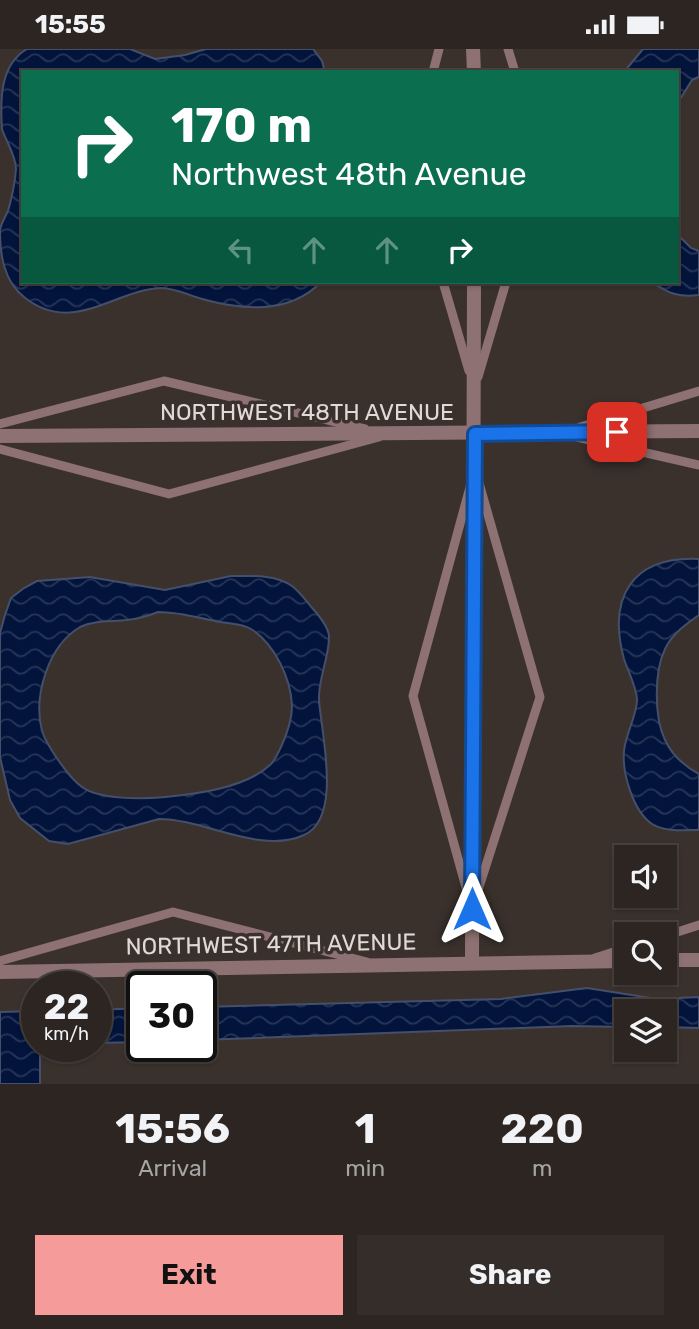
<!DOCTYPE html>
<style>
body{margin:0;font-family:Rubik,sans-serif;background:#342d2a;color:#f1f3f6;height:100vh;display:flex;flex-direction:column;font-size:26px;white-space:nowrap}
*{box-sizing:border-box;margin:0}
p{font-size:23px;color:#a6a5a5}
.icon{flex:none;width:38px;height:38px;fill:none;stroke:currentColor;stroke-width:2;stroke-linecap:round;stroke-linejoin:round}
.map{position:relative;height:1035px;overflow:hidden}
.panel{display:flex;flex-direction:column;background:#2c2521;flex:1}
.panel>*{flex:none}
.banner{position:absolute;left:21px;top:21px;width:658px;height:214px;border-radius:0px;box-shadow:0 2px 5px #0004,0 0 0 2px #48423f;background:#0b6e4f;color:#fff;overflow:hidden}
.buttons{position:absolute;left:614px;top:796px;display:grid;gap:14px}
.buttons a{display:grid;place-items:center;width:63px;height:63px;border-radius:0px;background:#2c2521;box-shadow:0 2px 5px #0004,0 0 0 2px #48423f;font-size:35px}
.speed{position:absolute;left:21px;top:922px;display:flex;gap:14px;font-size:35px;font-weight:700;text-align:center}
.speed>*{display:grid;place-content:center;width:91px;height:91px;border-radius:50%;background:#2c2521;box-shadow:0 2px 5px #0004,0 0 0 2px #48423f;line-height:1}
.speed small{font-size:18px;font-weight:400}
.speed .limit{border:4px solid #111;border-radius:10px;background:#fff;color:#111}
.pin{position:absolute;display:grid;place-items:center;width:60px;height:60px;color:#fff;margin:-30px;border-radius:14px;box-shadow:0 4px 10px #0006}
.me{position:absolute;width:77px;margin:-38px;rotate:0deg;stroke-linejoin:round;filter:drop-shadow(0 0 5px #0008)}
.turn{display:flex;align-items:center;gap:24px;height:147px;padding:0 35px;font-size:32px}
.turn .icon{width:91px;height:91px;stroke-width:2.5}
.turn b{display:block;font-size:49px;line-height:60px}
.lanes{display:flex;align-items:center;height:66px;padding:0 35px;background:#0003;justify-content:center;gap:35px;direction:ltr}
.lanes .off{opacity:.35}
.eta{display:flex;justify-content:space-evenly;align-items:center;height:119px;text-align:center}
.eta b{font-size:42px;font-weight:700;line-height:49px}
.primary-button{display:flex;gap:14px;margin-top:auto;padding:14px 35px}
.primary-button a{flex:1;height:80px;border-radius:0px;background:#f59b9a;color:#111;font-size:28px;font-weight:700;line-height:80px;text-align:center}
.primary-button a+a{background:#342d2a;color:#f1f3f6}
.status{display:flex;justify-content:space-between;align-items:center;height:49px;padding:0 35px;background:#2c2521;direction:ltr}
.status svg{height:19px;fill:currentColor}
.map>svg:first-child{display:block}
.water{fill:url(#water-waves);stroke:#454f6a;stroke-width:2;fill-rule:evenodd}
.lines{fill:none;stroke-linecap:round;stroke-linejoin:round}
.service{stroke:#8e7172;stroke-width:9}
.minor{stroke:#8e7172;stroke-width:14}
.route-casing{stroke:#114b97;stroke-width:18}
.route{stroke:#1a73e8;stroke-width:12}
.labels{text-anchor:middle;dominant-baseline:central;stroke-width:7;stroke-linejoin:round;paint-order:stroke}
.street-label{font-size:23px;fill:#e0dad7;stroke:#3a312c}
</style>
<div class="status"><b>15:55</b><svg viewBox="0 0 49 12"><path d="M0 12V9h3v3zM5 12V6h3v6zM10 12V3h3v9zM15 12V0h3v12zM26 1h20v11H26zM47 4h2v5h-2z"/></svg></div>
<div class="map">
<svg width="699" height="1035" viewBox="0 0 699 1035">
<defs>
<pattern id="water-waves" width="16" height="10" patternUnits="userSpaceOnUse" patternTransform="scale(1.75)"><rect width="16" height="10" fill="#02143c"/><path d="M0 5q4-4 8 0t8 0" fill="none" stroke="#273657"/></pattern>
</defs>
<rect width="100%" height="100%" fill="#3a312c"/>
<g class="water">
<path d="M27,0H130L155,10L185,6L206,0H313L322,12L325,23H23V233H321C289,266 242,261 202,250C188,246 175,239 161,239C114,241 72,287 24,248C4,232 0,207 0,181C1,175 5,168 8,162C12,148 15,134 16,120C16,107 6,92 2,80C0,50 0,16 27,0Z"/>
<polygon points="643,0 699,0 699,28 692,31 677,55 677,23 624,23"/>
<path d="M677,185L691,199L699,202V246C680,249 667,244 652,233H677Z"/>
<path d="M699,510V566C686,575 672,585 665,600C654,623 654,668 665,691C672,706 686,718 699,725V781C685,781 664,783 652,775C633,762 622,724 624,702C625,687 638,663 637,650C636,637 628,622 624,610C607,547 633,507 699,510Z"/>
<path d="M231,527C251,527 275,525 292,537C300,543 307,553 314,561C320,568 329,579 329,588C329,609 318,630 319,651C321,683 343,769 304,786C261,806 204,770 159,770L68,795L49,792L20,769L10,751L0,708V584L5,566L11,549L24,539L37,532L90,528L165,541ZM158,563C180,563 199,569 220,573C231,575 241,574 251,580C275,595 291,630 292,657C292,672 287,685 281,698C278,704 275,712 270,716C245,739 197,745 165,748C143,750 100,751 82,738C69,729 47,697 42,682C33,647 48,597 80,578C94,571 112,573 127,571C138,570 148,567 158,563Z"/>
<polygon points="587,939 657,950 699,948 699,979 665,978 665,962 626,962 626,978 572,977 201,991 201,958 501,950"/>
<polygon points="142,959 142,993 96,994 96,961"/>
<polygon points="37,962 37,998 51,998 40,1002 40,1035 0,1035 0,963"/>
</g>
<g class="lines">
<g class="service">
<polyline points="508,0 515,23"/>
<polyline points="433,23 439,0"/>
<polyline points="443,233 469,322"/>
<polyline points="478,328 506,233"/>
<polyline points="0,375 164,332 365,380"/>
<polyline points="580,378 699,342"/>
<polyline points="577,388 699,416"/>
<polyline points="0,400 169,445 379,388"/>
<polygon points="475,420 540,648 472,860 413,647"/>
<polyline points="665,887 699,876"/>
<polyline points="595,909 626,899"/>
<polyline points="0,912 173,863 367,913"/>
</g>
<g class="minor">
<polyline points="473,0 474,23"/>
<polyline points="0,387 699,382"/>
<polyline points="665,911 699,911"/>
<polyline points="472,914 474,233"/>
<polyline points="0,923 626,912"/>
</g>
</g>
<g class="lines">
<defs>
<polyline id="route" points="472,860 475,385 617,383"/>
</defs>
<use href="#route" class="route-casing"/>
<use href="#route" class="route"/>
</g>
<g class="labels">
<g class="street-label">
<text x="307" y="363">NORTHWEST 48TH AVENUE</text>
<text transform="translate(271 895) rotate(-1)">NORTHWEST 47TH AVENUE</text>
</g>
</g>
</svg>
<div class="buttons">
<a><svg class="icon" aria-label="sound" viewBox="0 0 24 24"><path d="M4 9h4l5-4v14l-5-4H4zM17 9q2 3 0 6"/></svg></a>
<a><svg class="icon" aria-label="search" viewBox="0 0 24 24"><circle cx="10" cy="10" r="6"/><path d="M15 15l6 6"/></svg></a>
<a><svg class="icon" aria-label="layers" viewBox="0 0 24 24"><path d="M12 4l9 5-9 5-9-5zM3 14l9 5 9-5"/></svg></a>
</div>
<div class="speed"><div>22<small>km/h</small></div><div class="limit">30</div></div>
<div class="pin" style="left:617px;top:383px;background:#d93025"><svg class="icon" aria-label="arrive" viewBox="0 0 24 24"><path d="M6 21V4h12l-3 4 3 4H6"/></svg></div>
<svg class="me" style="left:472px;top:860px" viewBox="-20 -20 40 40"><path d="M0-17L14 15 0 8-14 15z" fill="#1a73e8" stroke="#fff" stroke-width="4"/></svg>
<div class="banner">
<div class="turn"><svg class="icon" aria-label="right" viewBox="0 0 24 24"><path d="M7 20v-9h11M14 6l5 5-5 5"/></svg><div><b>170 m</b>Northwest 48th Avenue</div></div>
<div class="lanes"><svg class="icon off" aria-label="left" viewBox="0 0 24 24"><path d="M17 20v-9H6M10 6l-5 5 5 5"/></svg><svg class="icon off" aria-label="ahead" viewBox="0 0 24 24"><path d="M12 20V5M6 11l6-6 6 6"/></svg><svg class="icon off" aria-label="ahead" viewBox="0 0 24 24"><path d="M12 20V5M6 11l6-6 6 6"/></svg><svg class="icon" aria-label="right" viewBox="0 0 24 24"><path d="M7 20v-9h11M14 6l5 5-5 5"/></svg></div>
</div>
</div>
<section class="panel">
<div class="eta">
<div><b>15:56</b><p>Arrival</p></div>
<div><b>1</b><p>min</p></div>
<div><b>220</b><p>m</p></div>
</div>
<div class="primary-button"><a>Exit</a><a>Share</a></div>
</section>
